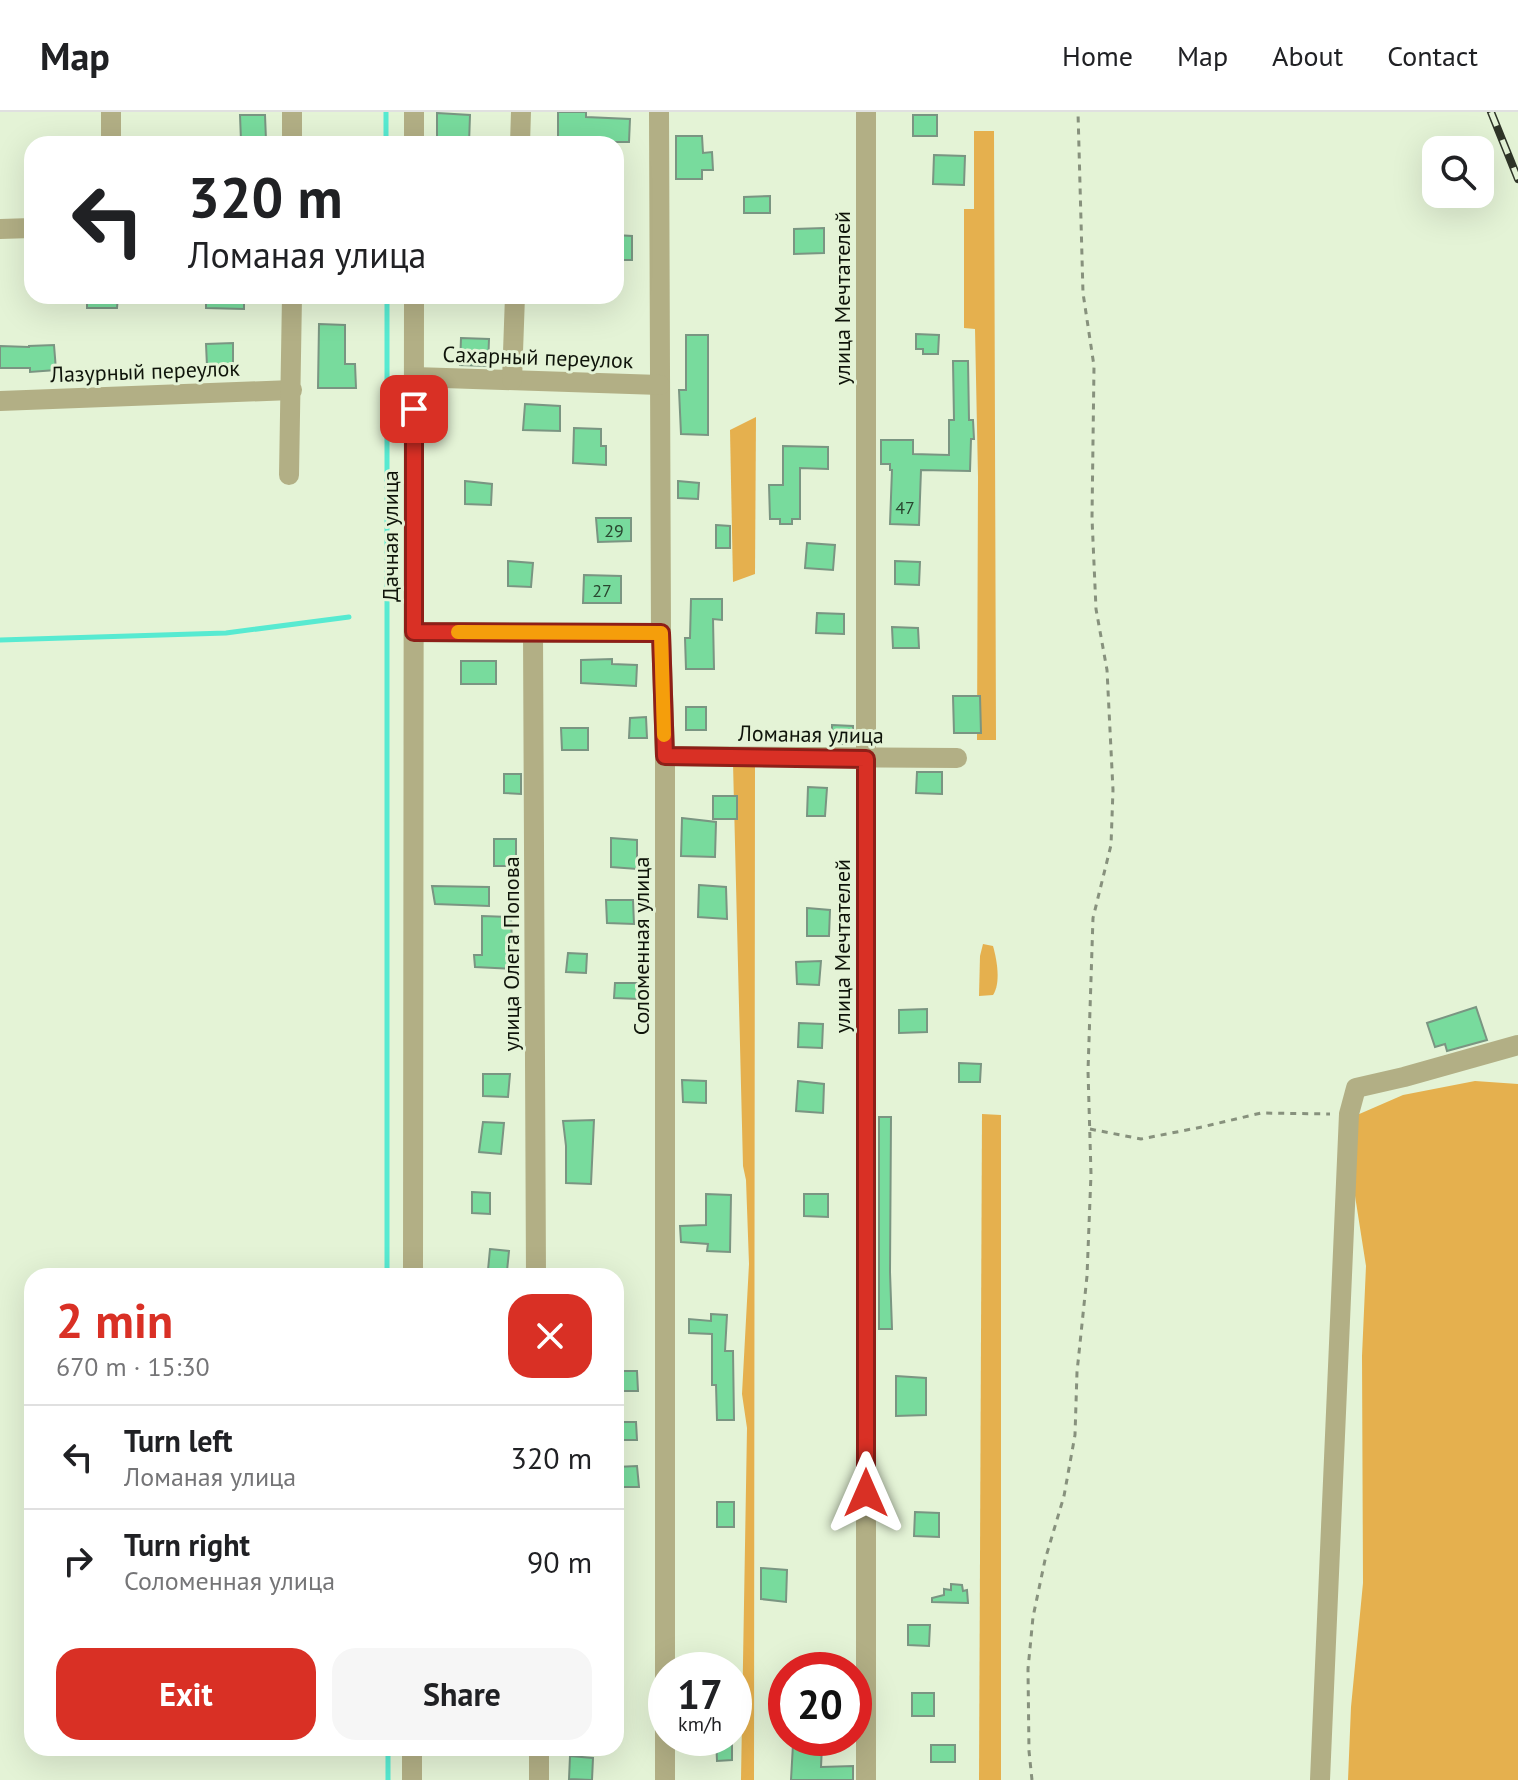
<!DOCTYPE html>
<meta charset="utf-8">
<style>
body{margin:0;font-family:"PT Sans",sans-serif;background:#f6f6f6;color:#202124;height:100vh;display:flex;flex-direction:column;font-size:30px;white-space:nowrap}
*{box-sizing:border-box;margin:0}
p{font-size:26px;color:#757577}
.icon{flex:none;width:44px;height:44px;fill:none;stroke:currentColor;stroke-width:2;stroke-linecap:round;stroke-linejoin:round}
.map{position:relative;flex:1;overflow:hidden}
.panel{position:absolute;left:24px;top:1156px;width:600px;height:488px;display:flex;flex-direction:column;background:#fff;border-radius:24px;box-shadow:0 8px 32px #0002}
.panel>*{flex:none}
.guide{position:absolute;left:24px;top:24px;width:600px;height:168px;border-radius:24px;box-shadow:0 8px 32px #0002;background:#fff;color:#202124;overflow:hidden}
.buttons{position:absolute;left:1422px;top:24px;display:grid;gap:16px}
.buttons a{display:grid;place-items:center;width:72px;height:72px;border-radius:16px;background:#fff;box-shadow:0 8px 32px #0002;font-size:40px}
.speed{position:absolute;left:648px;top:1540px;display:flex;gap:16px;font-size:40px;font-weight:700;text-align:center}
.speed>*{display:grid;place-content:center;width:104px;height:104px;border-radius:50%;background:#fff;box-shadow:0 8px 32px #0002;line-height:1}
.speed small{font-size:20px;font-weight:400}
.speed .limit{border:12px solid #d22;background:#fff;color:#111}
.pin{position:absolute;display:grid;place-items:center;width:68px;height:68px;color:#fff;margin:-34px;border-radius:16px;box-shadow:0 4px 12px #0006}
.me{position:absolute;width:88px;margin:-44px;rotate:0deg;stroke-linejoin:round;filter:drop-shadow(0 0 6px #0008)}
.turn{display:flex;align-items:center;gap:28px;height:168px;padding:0 32px;font-size:36px}
.turn .icon{width:104px;height:104px;stroke-width:2.5}
.turn b{display:block;font-size:56px;line-height:68px}
.round{display:grid;place-items:center;flex:none;width:84px;height:84px;border-radius:24px;background:#f6f6f6}
.summary{display:flex;align-items:center;justify-content:space-between;height:136px;padding:0 32px}
h1{font-size:48px;font-weight:700;line-height:60px;color:#d93025}
.button{display:flex;gap:16px;margin-top:auto;padding:16px 32px}
.button a{flex:1;height:92px;border-radius:24px;background:#d93025;color:#fff;font-size:32px;font-weight:700;line-height:92px;text-align:center}
.button a+a{background:#f6f6f6;color:#202124}
ul{padding:0;list-style:none}
li{display:flex;align-items:center;gap:24px;height:104px;padding:0 32px;border-top:2px solid #e0e0e0}
li div{flex:1}
li b{display:block;font-size:30px}
li em{font-style:normal}
header{display:flex;align-items:center;gap:48px;box-sizing:border-box;height:112px;padding:0 40px;background:#fff;border-bottom:2px solid #e0e0e0}
header strong{font-size:38px}
nav{display:flex;gap:44px;margin-inline-start:auto;font-size:28px}
.map>svg:first-child{display:block}
.forest{fill:#e5b04e}
.lines{fill:none;stroke-linecap:round;stroke-linejoin:round}
.stream{stroke:#57ead1;stroke-width:5}
.building{fill:#78db9d;stroke:#7a9582;stroke-width:2}
.path{stroke:#87917d;stroke-width:3;stroke-dasharray:6 6;stroke-linecap:butt}
.minor{stroke:#b2af85;stroke-width:20}
.rail-casing{stroke:#2f3528;stroke-width:8}
.rail{stroke:#e4f3d6;stroke-width:5;stroke-dasharray:15;stroke-linecap:butt}
.route-casing{stroke:#8d1f18;stroke-width:20}
.route{stroke:#d93025;stroke-width:14}
.slow{stroke:#f59e0b;stroke-width:14}
.labels{text-anchor:middle;dominant-baseline:central;stroke-width:6;stroke-linejoin:round;paint-order:stroke}
.number-label{font-size:18px;fill:#29462f}
.street-label{font-size:22px;fill:#0f140a;stroke:#e4f3d6}
</style>
<header>
<strong>Map</strong>
<nav><a>Home</a><a>Map</a><a>About</a><a>Contact</a></nav>
</header>
<div class="map">
<svg width="1518" height="1668" viewBox="0 0 1518 1668">
<rect width="100%" height="100%" fill="#e4f3d6"/>
<g class="forest">
<polygon points="974,19 994,19 996,628 977,628 978,365 975,217 964,216 964,97 974,97"/>
<polygon points="756,305 755,462 733,470 730,318"/>
<polygon points="733,651 755,651 754,1668 741,1668 747,1316 742,1282 749,1152 746,1068 743,1054"/>
<path d="M983,832L993,834C997,848 1001,871 993,883L979,884L980,844Z"/>
<polygon points="1475,969 1518,972 1518,1668 1348,1668 1351,1595 1363,1471 1362,1244 1366,1154 1353,1071 1357,1003 1403,983"/>
<polygon points="982,1002 1001,1003 1001,1668 979,1668"/>
</g>
<g class="lines">
<g class="stream">
<polyline points="386,0 386,32"/>
<polyline points="387,184 387,1164"/>
<polyline points="0,528 226,521 349,505"/>
<polyline points="388,1636 388,1668"/>
</g>
</g>
<g class="building">
<polygon points="558,0 586,0 586,5 630,7 629,30 558,30"/>
<polygon points="437,1 470,3 469,32 437,32"/>
<polygon points="240,3 265,3 266,28 241,29"/>
<rect x="913" y="3" width="24" height="21"/>
<polygon points="676,24 702,24 703,41 712,40 713,58 702,58 702,67 676,67"/>
<polygon points="934,43 965,44 964,73 933,72"/>
<polygon points="770,84 770,101 744,101 744,85"/>
<polygon points="824,116 824,141 794,142 794,117"/>
<polygon points="616,123 632,124 632,148 616,148"/>
<polygon points="87,184 118,184 117,196 87,196"/>
<polygon points="206,184 244,184 244,197 206,196"/>
<polygon points="319,212 345,213 345,252 355,252 356,276 318,276"/>
<polygon points="916,222 939,223 938,242 923,242 923,237 916,237"/>
<polygon points="686,223 708,223 708,323 681,322 679,278 686,278"/>
<polygon points="461,226 489,227 488,254 460,253"/>
<polygon points="233,231 233,253 207,254 206,232"/>
<polygon points="54,233 56,258 30,260 30,256 0,256 0,234 29,235 29,234"/>
<polygon points="953,249 968,249 969,308 973,308 974,327 971,327 970,359 921,358 919,413 890,412 892,358 890,358 890,352 881,352 881,328 913,328 913,342 949,343 949,308 954,308"/>
<polygon points="525,292 560,294 560,319 523,318"/>
<polygon points="574,316 601,317 601,334 606,334 606,353 573,351"/>
<polygon points="783,334 828,335 828,357 800,356 800,407 792,407 792,412 780,412 780,407 770,407 769,373 783,373"/>
<polygon points="465,369 492,372 491,393 465,392"/>
<polygon points="678,369 699,371 698,387 678,386"/>
<polygon points="596,406 631,406 631,429 598,430"/>
<polygon points="716,413 730,414 730,436 716,436"/>
<polygon points="807,431 835,433 833,458 805,456"/>
<polygon points="508,449 533,451 531,475 508,474"/>
<polygon points="895,449 920,450 919,473 895,472"/>
<polygon points="584,463 621,464 621,491 583,491"/>
<polygon points="691,487 722,487 722,508 713,507 714,557 686,557 685,526 690,526"/>
<polygon points="817,501 844,502 844,522 816,521"/>
<polygon points="892,515 918,516 919,536 893,536"/>
<polygon points="612,547 612,552 637,553 636,574 581,571 581,548"/>
<rect x="461" y="549" width="35" height="23"/>
<polygon points="953,584 980,584 981,621 954,621"/>
<rect x="686" y="595" width="20" height="23"/>
<polygon points="646,605 647,626 629,626 630,606"/>
<polygon points="832,613 853,614 853,632 832,632"/>
<polygon points="561,616 588,616 588,638 562,638"/>
<polygon points="917,660 942,660 942,682 916,681"/>
<polygon points="504,662 521,662 521,682 504,681"/>
<polygon points="808,675 827,676 825,704 807,704"/>
<rect x="713" y="684" width="24" height="23"/>
<polygon points="682,706 716,710 715,745 681,744"/>
<polygon points="611,726 637,728 637,757 611,755"/>
<rect x="494" y="727" width="22" height="27"/>
<polygon points="699,773 726,775 727,807 698,805"/>
<polygon points="432,774 489,775 489,794 435,792"/>
<polygon points="606,788 633,788 634,812 607,811"/>
<polygon points="807,796 830,798 829,824 807,824"/>
<polygon points="482,804 511,805 513,857 475,855 474,843 482,843"/>
<polygon points="568,841 587,842 586,861 566,860"/>
<polygon points="821,849 819,873 797,872 796,850"/>
<polygon points="615,871 639,871 639,887 614,886"/>
<polygon points="1476,895 1487,928 1447,939 1445,932 1435,935 1427,911"/>
<polygon points="927,897 927,920 899,921 899,898"/>
<polygon points="799,911 823,912 822,936 798,935"/>
<polygon points="959,951 981,952 980,970 959,970"/>
<polygon points="483,962 510,962 508,985 483,984"/>
<polygon points="682,968 706,969 706,991 683,990"/>
<polygon points="798,969 824,972 823,1001 796,999"/>
<polygon points="879,1005 891,1005 890,1160 892,1217 879,1217"/>
<polygon points="594,1008 591,1072 566,1071 566,1034 563,1009"/>
<polygon points="483,1010 504,1011 501,1042 479,1040"/>
<polygon points="472,1080 490,1081 490,1102 472,1101"/>
<polygon points="706,1082 731,1083 730,1140 707,1139 708,1132 681,1130 680,1114 706,1113"/>
<polygon points="804,1082 828,1082 828,1105 804,1104"/>
<polygon points="490,1137 509,1139 507,1159 488,1158"/>
<polygon points="711,1202 727,1203 725,1239 733,1239 734,1308 717,1308 716,1273 712,1273 712,1222 689,1221 689,1207 711,1209"/>
<polygon points="616,1259 637,1259 638,1279 616,1279"/>
<polygon points="896,1264 926,1266 926,1303 896,1304"/>
<polygon points="616,1310 636,1310 637,1328 616,1328"/>
<polygon points="637,1354 639,1375 616,1375 616,1355"/>
<rect x="717" y="1390" width="17" height="25"/>
<polygon points="915,1400 939,1401 939,1425 914,1424"/>
<polygon points="761,1456 787,1458 786,1490 761,1487"/>
<polygon points="951,1472 962,1473 963,1479 967,1478 968,1491 932,1490 932,1486 944,1483 944,1477 951,1478"/>
<polygon points="908,1513 930,1513 929,1534 908,1533"/>
<rect x="912" y="1581" width="22" height="23"/>
<polygon points="716,1626 732,1626 732,1648 717,1649"/>
<polygon points="793,1632 822,1634 821,1655 853,1654 853,1668 791,1668"/>
<rect x="931" y="1633" width="24" height="17"/>
<polygon points="570,1644 593,1646 592,1668 569,1667"/>
</g>
<g class="lines">
<g class="path">
<polyline points="1090,1017 1141,1027 1202,1015 1261,1001 1330,1002"/>
<polyline points="1032,1668 1029,1639 1028,1557 1033,1505 1045,1448 1064,1384 1075,1323 1077,1260 1087,1164 1091,1062 1088,959 1093,806 1111,733 1113,678 1107,558 1096,497 1092,406 1094,254 1083,181 1078,0"/>
</g>
<g class="minor">
<polyline points="292,0 292,32"/>
<polyline points="659,0 661,521 665,644 665,1668"/>
<polyline points="866,0 866,1668"/>
<polyline points="111,32 111,0"/>
<polyline points="414,32 414,0"/>
<polyline points="520,32 521,0"/>
<polyline points="0,117 32,116"/>
<polyline points="414,265 660,273"/>
<polyline points="512,268 515,184"/>
<polyline points="0,289 292,278"/>
<polyline points="289,363 292,184"/>
<polyline points="414,520 661,521"/>
<polyline points="533,521 536,1164"/>
<polyline points="665,644 957,646"/>
<polyline points="413,1164 414,184"/>
<polyline points="539,1636 539,1668"/>
<polyline points="412,1668 412,1636"/>
<polyline points="1320,1668 1349,1002 1356,976 1404,965 1518,933"/>
</g>
<defs>
<polyline id="rail" points="1491,0 1518,67"/>
</defs>
<use href="#rail" class="rail-casing"/>
<use href="#rail" class="rail"/>
</g>
<g class="lines">
<defs>
<polyline id="route" points="414,297 414,520 661,521 665,644 866,647 866,1381"/>
</defs>
<use href="#route" class="route-casing"/>
<use href="#route" class="route"/>
<polyline class="slow" points="458,520 661,521 664,623"/>
</g>
<g class="labels">
<g class="number-label">
<text x="905" y="395">47</text>
<text x="614" y="418">29</text>
<text x="602" y="478">27</text>
</g>
<g class="street-label">
<text transform="translate(842 186) rotate(-90)">улица Мечтателей</text>
<text transform="translate(538 245) rotate(2)">Сахарный переулок</text>
<text transform="translate(145 259) rotate(-2)">Лазурный переулок</text>
<text transform="translate(390 424) rotate(-90)">Дачная улица</text>
<text transform="translate(811 622) rotate(1)">Ломаная улица</text>
<text transform="translate(641 834) rotate(-90)">Соломенная улица</text>
<text transform="translate(842 834) rotate(-90)">улица Мечтателей</text>
<text transform="translate(511 842) rotate(-90)">улица Олега Попова</text>
</g>
</g>
</svg>
<div class="buttons">
<a><svg class="icon" aria-label="search" viewBox="0 0 24 24"><circle cx="10" cy="10" r="6"/><path d="M15 15l6 6"/></svg></a>
</div>
<div class="speed"><div>17<small>km/h</small></div><div class="limit">20</div></div>
<div class="pin" style="left:414px;top:297px;background:#d93025"><svg class="icon" aria-label="arrive" viewBox="0 0 24 24"><path d="M6 21V4h12l-3 4 3 4H6"/></svg></div>
<svg class="me" style="left:866px;top:1381px" viewBox="-20 -20 40 40"><path d="M0-17L14 15 0 8-14 15z" fill="#d93025" stroke="#fff" stroke-width="4"/></svg>
<div class="guide">
<div class="turn"><svg class="icon" aria-label="left" viewBox="0 0 24 24"><path d="M17 20v-9H6M10 6l-5 5 5 5"/></svg><div><b>320 m</b>Ломаная улица</div></div>
</div>
<section class="panel">
<div class="summary"><div><h1>2 min</h1><p>670 m · 15:30</p></div><a class="round" style="background:#d93025;color:#fff"><svg class="icon" aria-label="close" viewBox="0 0 24 24"><path d="M6 6l12 12M18 6L6 18"/></svg></a></div>
<ul>
<li><svg class="icon" aria-label="left" viewBox="0 0 24 24"><path d="M17 20v-9H6M10 6l-5 5 5 5"/></svg><div><b>Turn left</b><p>Ломаная улица</p></div><em>320 m</em></li>
<li><svg class="icon" aria-label="right" viewBox="0 0 24 24"><path d="M7 20v-9h11M14 6l5 5-5 5"/></svg><div><b>Turn right</b><p>Соломенная улица</p></div><em>90 m</em></li>
</ul>
<div class="button"><a>Exit</a><a>Share</a></div>
</section>
</div>
